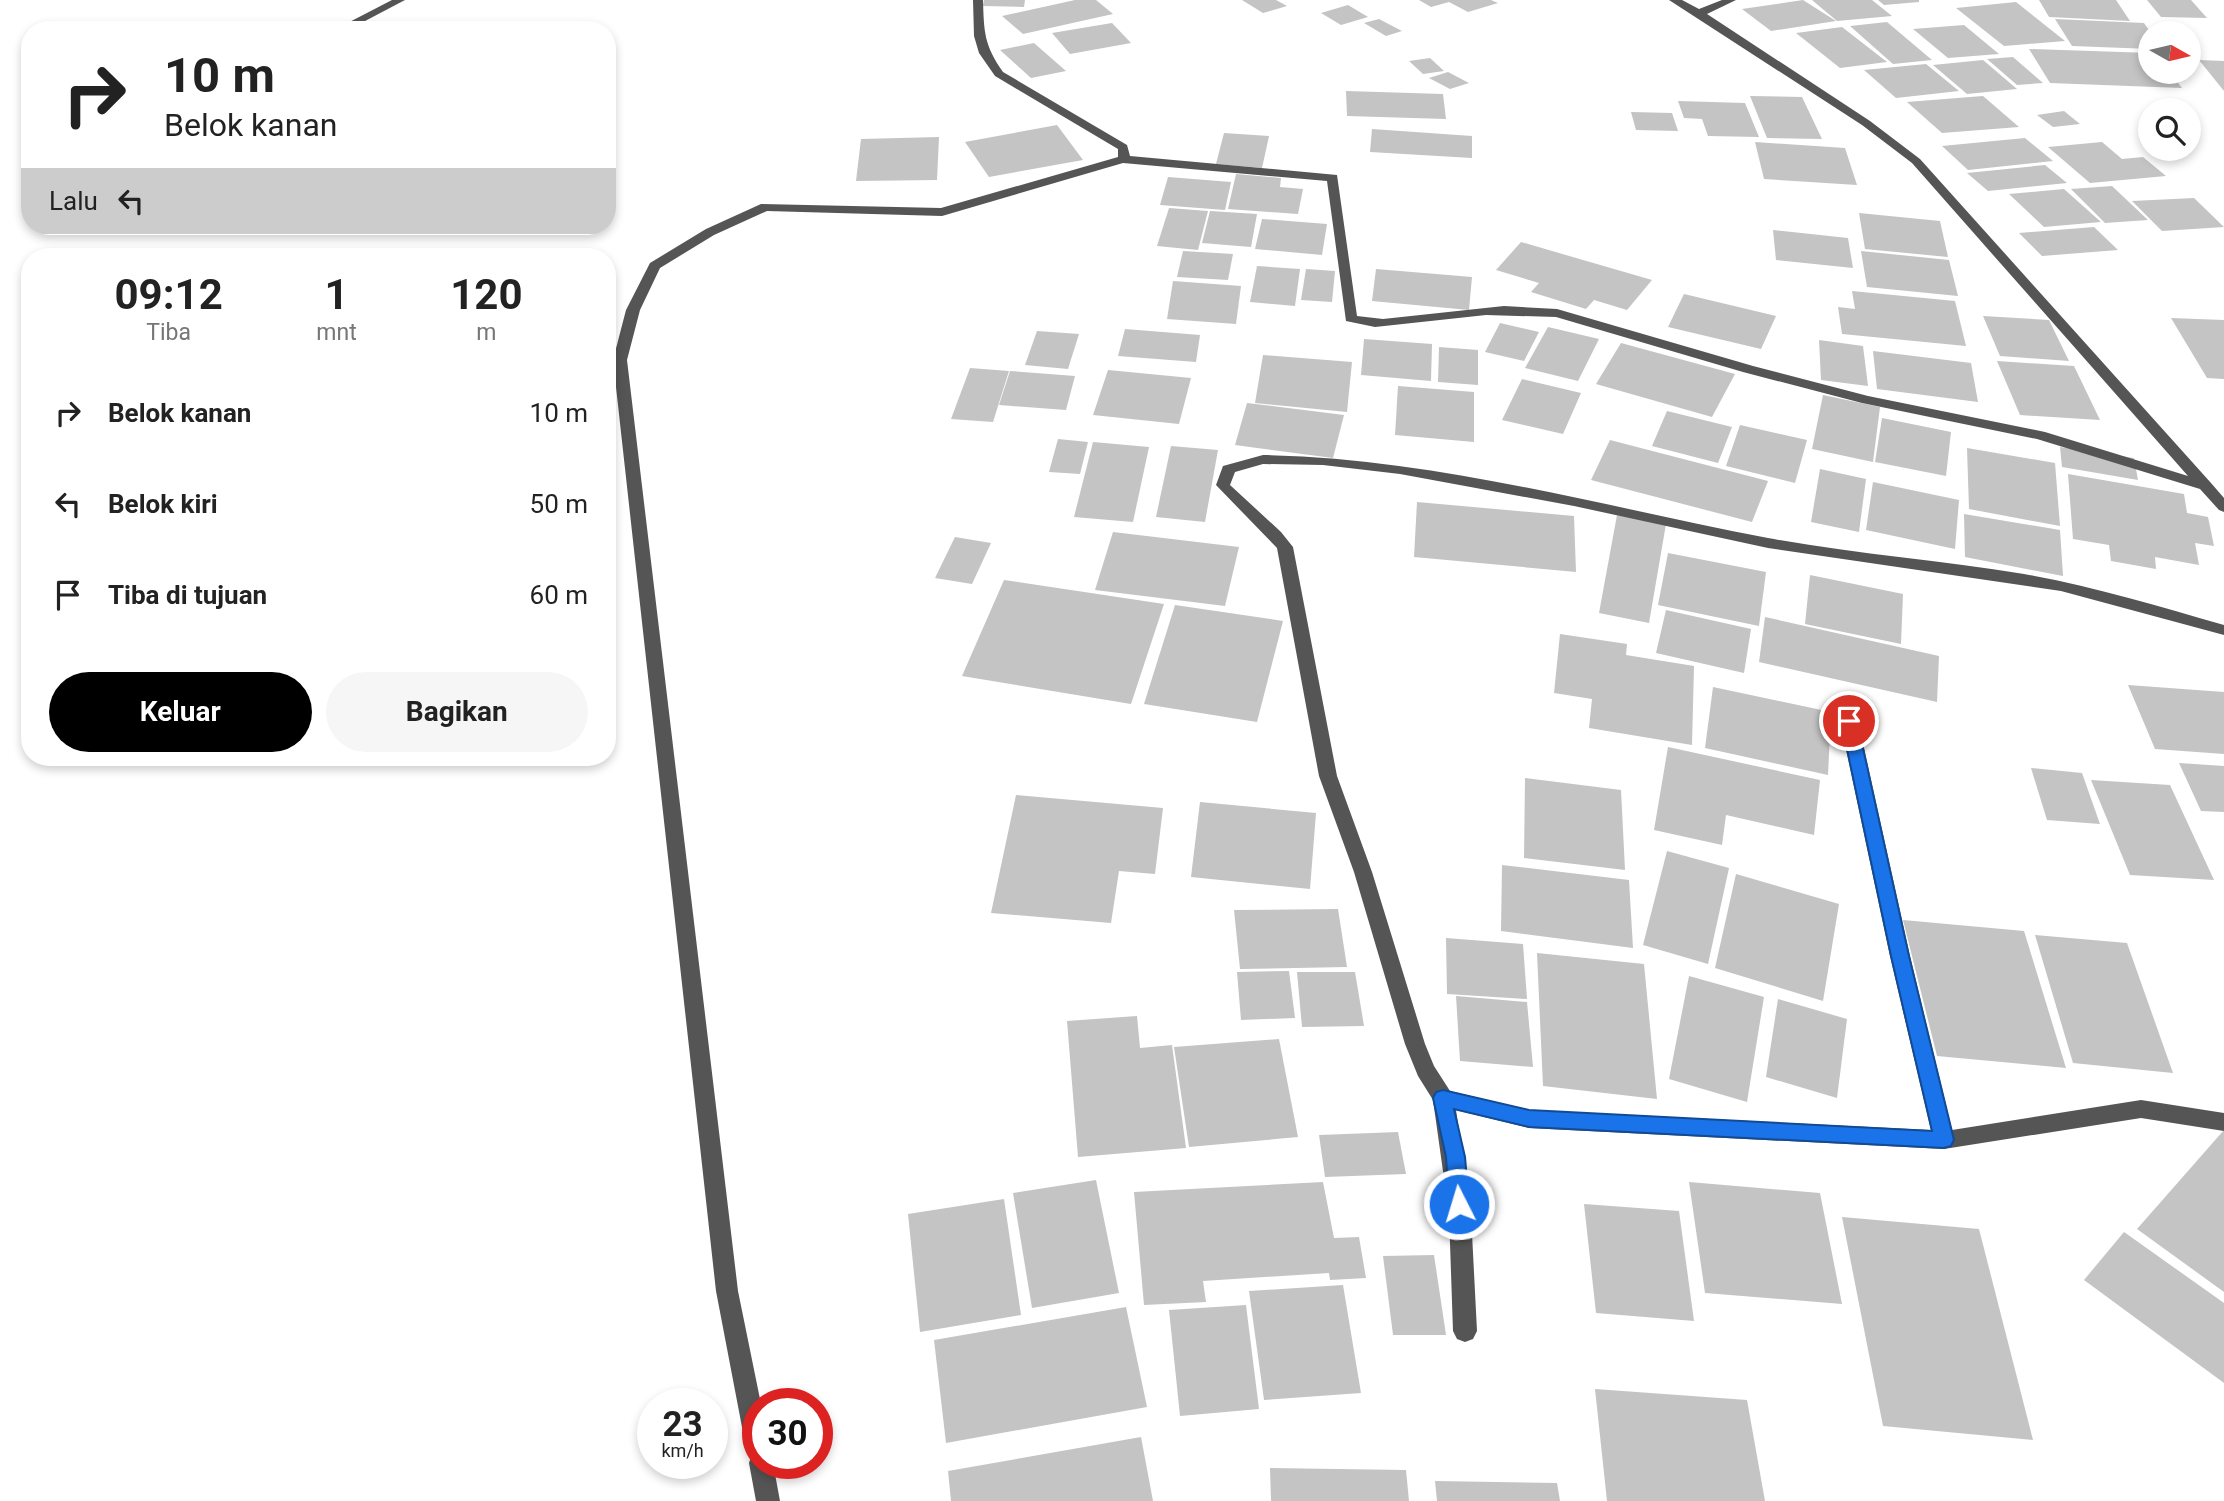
<!DOCTYPE html>
<html lang="id">
<style>
body{margin:0;font-family:Roboto,sans-serif;background:#f6f6f6;color:#222;height:100vh;display:flex;flex-direction:column;font-size:26px;white-space:nowrap}
*{box-sizing:border-box;margin:0}
p{font-size:23px;color:#767676}
.icon{flex:none;width:38px;height:38px;fill:none;stroke:currentColor;stroke-width:2;stroke-linecap:round;stroke-linejoin:round}
.map{position:relative;flex:1;overflow:hidden}
.panel{position:absolute;left:21px;top:248px;width:595px;height:518px;display:flex;flex-direction:column;background:#fff;border-radius:28px;box-shadow:0 4px 10px #0003}
.panel>*{flex:none}
.guide{position:absolute;left:21px;top:21px;width:595px;height:214px;border-radius:28px;box-shadow:0 4px 10px #0003;background:#fff;color:#222;overflow:hidden}
.needle{width:46px;rotate:98deg}
.fabs{position:absolute;left:2138px;top:21px;display:grid;gap:14px}
.fabs a{display:grid;place-items:center;width:63px;height:63px;border-radius:50%;background:#fff;box-shadow:0 4px 10px #0003;font-size:35px}
.speed{position:absolute;left:637px;top:1388px;display:flex;gap:14px;font-size:35px;font-weight:700;text-align:center}
.speed>*{display:grid;place-content:center;width:91px;height:91px;border-radius:50%;background:#fff;box-shadow:0 4px 10px #0003;line-height:1}
.speed small{font-size:18px;font-weight:400}
.speed .limit{border:10px solid #d22;background:#fff;color:#111}
.pin{position:absolute;display:grid;place-items:center;width:60px;height:60px;color:#fff;margin:-30px;border:4px solid #fff;border-radius:50%;box-shadow:0 2px 7px #0007}
.me{position:absolute;width:77px;margin:-38px;rotate:355deg;stroke-linejoin:round;filter:drop-shadow(0 0 5px #0008)}
.turn{display:flex;align-items:center;gap:24px;height:147px;padding:0 28px;font-size:32px}
.turn .icon{width:91px;height:91px;stroke-width:2.5}
.turn b{display:block;font-size:49px;line-height:60px}
.then{display:flex;align-items:center;height:66px;padding:0 28px;background:#0003;gap:14px;font-size:26px}
.eta{display:flex;justify-content:space-evenly;align-items:center;height:119px;text-align:center}
.eta b{font-size:42px;font-weight:700;line-height:49px}
.action{display:flex;gap:14px;margin-top:auto;padding:14px 28px}
.action a{flex:1;height:80px;border-radius:42px;background:#000;color:#fff;font-size:28px;font-weight:700;line-height:80px;text-align:center}
.action a+a{background:#f6f6f6;color:#222}
ul{padding:0;list-style:none}
li{display:flex;align-items:center;gap:21px;height:91px;padding:0 28px}
li div{flex:1}
li b{display:block;font-size:26px}
li em{font-style:normal}
.map>svg:first-child{display:block}
.building{fill:#c4c4c4}
.lines{fill:none;stroke-linecap:round;stroke-linejoin:round}
.minor{fill:#555;fill-rule:evenodd}
.route{fill:#1a73e8;stroke:#114b97;stroke-width:2}
</style>
<div class="map">
<svg width="2224" height="1501" viewBox="0 0 2224 1501">
<rect width="100%" height="100%" fill="#fff"/>
<g class="building">
<polygon points="984,0 1025,0 1024,7 983,6"/>
<polygon points="1075,0 1096,0 1113,14 1023,34 1002,16"/>
<polygon points="1242,0 1276,0 1287,6 1263,13"/>
<polygon points="1419,0 1491,0 1498,3 1468,12 1449,2 1431,7"/>
<polygon points="1803,0 1836,21 1771,31 1742,9"/>
<polygon points="1812,0 1872,0 1892,16 1837,21"/>
<polygon points="1878,0 1919,0 1919,2 1884,5"/>
<polygon points="2039,0 2116,0 2130,21 2049,17"/>
<polygon points="2147,0 2191,0 2207,18 2161,17"/>
<polygon points="2016,2 2065,41 2004,46 1956,8"/>
<polygon points="1348,5 1368,17 1341,25 1321,13"/>
<polygon points="1379,19 1402,31 1386,36 1364,23"/>
<polygon points="2055,19 2144,23 2151,33 2151,49 2072,46"/>
<polygon points="1887,22 1932,60 1893,64 1850,26"/>
<polygon points="1112,23 1131,43 1070,54 1052,33"/>
<polygon points="1964,25 1999,54 1948,58 1913,29"/>
<polygon points="1842,27 1887,62 1840,68 1796,33"/>
<polygon points="1034,43 1066,71 1031,78 1000,50"/>
<polygon points="2029,49 2151,53 2151,72 2170,72 2182,88 2050,83"/>
<polygon points="2013,57 2043,83 2017,85 1987,59"/>
<polygon points="1430,58 1444,71 1423,74 1409,61"/>
<polygon points="1983,60 2017,89 1967,94 1933,65"/>
<polygon points="2199,60 2224,61 2224,91"/>
<polygon points="1926,64 1959,91 1896,98 1864,70"/>
<polygon points="1448,72 1469,83 1450,89 1429,78"/>
<polygon points="1346,91 1443,94 1446,119 1347,116"/>
<polygon points="1750,96 1802,97 1822,139 1767,138"/>
<polygon points="1983,96 2019,127 1942,133 1907,102"/>
<polygon points="1678,101 1745,103 1759,137 1708,136 1702,119 1684,118"/>
<polygon points="2064,111 2080,124 2053,127 2037,115"/>
<polygon points="1631,112 1672,113 1678,131 1636,130"/>
<polygon points="1057,125 1083,160 989,177 965,142"/>
<polygon points="1372,129 1472,136 1472,158 1370,152"/>
<polygon points="1224,133 1269,136 1262,168 1216,164"/>
<polygon points="939,137 937,180 856,181 861,139"/>
<polygon points="2025,138 2053,161 1968,170 1942,146"/>
<polygon points="1755,142 1845,148 1857,185 1764,179"/>
<polygon points="2102,142 2122,159 2143,157 2166,176 2090,183 2048,147"/>
<polygon points="2045,165 2067,183 1988,191 1967,173"/>
<polygon points="1236,174 1281,178 1280,187 1303,189 1298,214 1228,209"/>
<polygon points="1168,177 1231,182 1225,210 1160,205"/>
<polygon points="2112,186 2148,220 2105,223 2071,189"/>
<polygon points="2064,189 2101,222 2044,227 2009,194"/>
<polygon points="2194,198 2224,227 2162,231 2132,201"/>
<polygon points="1169,208 1208,211 1198,250 1157,246"/>
<polygon points="1210,211 1257,214 1251,247 1202,243"/>
<polygon points="1859,213 1940,221 1948,257 1865,249"/>
<polygon points="1262,219 1327,224 1322,255 1255,249"/>
<polygon points="2094,227 2118,250 2042,256 2019,233"/>
<polygon points="1773,230 1848,238 1853,268 1776,260"/>
<polygon points="1521,242 1652,280 1627,310 1594,300 1586,309 1531,292 1539,283 1496,270"/>
<polygon points="1183,251 1233,254 1228,280 1177,277"/>
<polygon points="1861,251 1949,260 1958,296 1867,287"/>
<polygon points="1257,266 1300,269 1295,306 1250,302"/>
<polygon points="1306,269 1335,271 1332,302 1301,300"/>
<polygon points="1376,269 1472,277 1469,310 1372,301"/>
<polygon points="1173,281 1241,286 1236,324 1167,319"/>
<polygon points="1852,291 1955,301 1966,346 1842,334 1838,307 1855,309"/>
<polygon points="1684,294 1776,316 1761,349 1668,327"/>
<polygon points="1983,316 2049,320 2069,361 2000,356"/>
<polygon points="2171,318 2224,320 2224,379 2207,378"/>
<polygon points="1500,323 1539,332 1524,361 1485,352"/>
<polygon points="1548,327 1599,339 1578,381 1525,368"/>
<polygon points="1125,329 1200,335 1196,362 1118,356"/>
<polygon points="1037,331 1079,334 1068,369 1025,365"/>
<polygon points="1364,339 1432,344 1431,381 1361,375"/>
<polygon points="1819,340 1863,346 1868,386 1821,380"/>
<polygon points="1621,343 1735,374 1712,417 1596,384"/>
<polygon points="1439,347 1478,350 1478,385 1438,382"/>
<polygon points="1873,351 1971,363 1978,402 1877,389"/>
<polygon points="1263,355 1352,362 1347,412 1255,403"/>
<polygon points="1997,361 2074,366 2100,420 2020,415"/>
<polygon points="970,368 1009,371 993,422 951,419"/>
<polygon points="1108,370 1191,378 1179,424 1093,415"/>
<polygon points="1010,371 1075,376 1066,410 999,405"/>
<polygon points="1522,379 1581,393 1563,434 1502,420"/>
<polygon points="1398,386 1474,392 1474,442 1395,435"/>
<polygon points="1823,395 1880,407 1873,462 1812,449"/>
<polygon points="1247,403 1344,415 1333,458 1235,445"/>
<polygon points="1667,411 1732,427 1718,463 1652,446"/>
<polygon points="1882,418 1951,432 1946,476 1875,462"/>
<polygon points="1740,425 1807,440 1795,483 1726,466"/>
<polygon points="1058,439 1088,442 1080,474 1049,472"/>
<polygon points="1610,440 1768,481 1752,522 1591,480"/>
<polygon points="1093,442 1149,447 1133,522 1074,517"/>
<polygon points="1171,446 1218,450 1205,522 1156,517"/>
<polygon points="2060,447 2134,458 2138,480 2062,467"/>
<polygon points="1967,448 2055,463 2060,526 1969,509"/>
<polygon points="1820,469 1866,479 1859,532 1811,522"/>
<polygon points="2068,474 2184,494 2187,513 2208,517 2214,546 2195,543 2199,565 2155,557 2156,569 2111,561 2109,545 2073,539"/>
<polygon points="1873,482 1959,500 1955,549 1866,530"/>
<polygon points="1417,502 1574,516 1576,572 1414,557"/>
<polygon points="1964,514 2060,530 2063,576 1965,557"/>
<polygon points="1617,515 1666,524 1649,623 1599,613"/>
<polygon points="1113,532 1239,547 1225,606 1095,590"/>
<polygon points="955,537 991,543 972,584 935,578"/>
<polygon points="1668,553 1766,572 1759,626 1658,605"/>
<polygon points="1810,575 1903,594 1901,644 1805,624"/>
<polygon points="1004,580 1164,604 1131,704 962,676"/>
<polygon points="1175,605 1283,621 1257,722 1144,704"/>
<polygon points="1666,610 1751,629 1744,673 1656,653"/>
<polygon points="1765,617 1939,656 1937,702 1759,662"/>
<polygon points="1560,634 1627,644 1626,655 1694,666 1692,745 1589,728 1592,699 1554,693"/>
<polygon points="2128,685 2224,692 2224,754 2155,749"/>
<polygon points="1713,687 1831,712 1828,775 1705,748"/>
<polygon points="1668,747 1820,780 1814,835 1726,815 1722,845 1654,830"/>
<polygon points="2179,763 2224,766 2224,812 2201,811"/>
<polygon points="2031,768 2082,773 2100,824 2047,820"/>
<polygon points="1525,778 1621,790 1625,870 1524,858"/>
<polygon points="2091,780 2170,785 2214,880 2130,875"/>
<polygon points="1016,795 1163,808 1155,874 1119,871 1111,923 991,913"/>
<polygon points="1200,802 1316,813 1310,889 1191,877"/>
<polygon points="1667,851 1729,868 1708,964 1643,945"/>
<polygon points="1502,865 1629,880 1633,948 1501,931"/>
<polygon points="1736,874 1839,904 1823,1001 1715,968"/>
<polygon points="1338,909 1347,967 1240,969 1234,910"/>
<polygon points="1903,920 2024,931 2066,1068 1937,1056"/>
<polygon points="2035,935 2127,943 2173,1073 2073,1063"/>
<polygon points="1446,938 1523,944 1527,999 1447,994"/>
<polygon points="1537,953 1644,964 1657,1099 1543,1086"/>
<polygon points="1289,971 1295,1018 1241,1020 1237,972"/>
<polygon points="1297,972 1355,972 1364,1026 1302,1027"/>
<polygon points="1689,976 1764,997 1747,1102 1669,1079"/>
<polygon points="1456,996 1527,1002 1533,1067 1460,1061"/>
<polygon points="1778,999 1847,1019 1837,1098 1766,1077"/>
<polygon points="1137,1016 1140,1048 1172,1045 1186,1148 1078,1157 1067,1021"/>
<polygon points="1279,1039 1298,1137 1189,1147 1174,1047"/>
<polygon points="2224,1130 2224,1292 2137,1229"/>
<polygon points="1398,1132 1406,1174 1325,1177 1319,1135"/>
<polygon points="1096,1180 1119,1293 1032,1308 1013,1193"/>
<polygon points="1323,1182 1334,1238 1359,1237 1366,1278 1330,1280 1329,1273 1203,1281 1206,1302 1144,1305 1134,1192"/>
<polygon points="1689,1182 1820,1193 1842,1304 1705,1293"/>
<polygon points="1004,1199 1021,1315 920,1332 908,1214"/>
<polygon points="1584,1204 1679,1211 1694,1321 1596,1313"/>
<polygon points="1842,1217 1979,1229 2033,1440 1883,1426"/>
<polygon points="2124,1232 2224,1303 2224,1383 2084,1280"/>
<polygon points="1434,1255 1446,1335 1393,1335 1383,1256"/>
<polygon points="1343,1285 1361,1393 1264,1400 1249,1291"/>
<polygon points="1246,1305 1259,1409 1180,1416 1169,1310"/>
<polygon points="1126,1307 1147,1407 946,1443 934,1340"/>
<polygon points="1595,1389 1747,1400 1765,1501 1607,1501"/>
<polygon points="1141,1437 1153,1501 951,1501 948,1471"/>
<polygon points="1270,1468 1406,1470 1409,1501 1271,1501"/>
<polygon points="1435,1481 1557,1483 1560,1501 1437,1501"/>
</g>
<g class="lines">
<g class="minor">
<polygon points="392,0 405,0 348,30 334,30"/>
<path d="M973,0H983C984,32 984,45 1003,72L1127,145L1130,156L1337,175L1357,316L1383,319L1504,306L1557,309L1753,366L1868,396L2045,432L2188,476L1912,163L1862,125L1669,0H1682L1699,9L1722,0H1736L1707,14L1870,121L1920,159L2211,483L2224,498V512L2219,510L2200,489L2037,439L1862,403L1743,372L1556,317L1486,315L1375,327L1346,321L1327,181L1123,163L942,216L767,211L714,235L660,268L640,310L627,360L738,1291L761,1404H758V1463H773L780,1501H756L749,1463L751,1457L746,1448L716,1291L613,360L626,310L650,263L706,229L761,204L941,208L1118,157V149L995,76L979,53L974,36Z"/>
<path d="M1263,455C1435,458 1600,506 1768,538C1853,554 1939,560 2024,574C2092,586 2158,606 2224,625V635L2061,591L1768,548L1574,506L1400,474L1323,465L1263,464L1235,472L1230,485L1281,532L1293,547L1337,776L1372,872L1425,1044L1434,1066L1450,1091L1529,1110L1931,1130L1890,956L1840,721L1849,715L1858,721L1910,956L1952,1130L2141,1100L2224,1113V1131L2141,1118L1944,1149L1529,1128L1456,1110L1471,1214L1477,1331L1473,1339L1465,1342L1457,1339L1453,1331L1449,1214L1433,1100L1418,1076L1405,1044L1354,872L1319,776L1277,548L1216,485L1223,466Z"/>
</g>
</g>
<polygon class="route" points="1849,716 1857,721 1909,956 1954,1140 1951,1146 1944,1148 1529,1127 1454,1109 1465,1157 1469,1204 1466,1211 1459,1213 1452,1211 1449,1204 1446,1157 1433,1098 1436,1092 1443,1090 1529,1110 1932,1131 1891,956 1841,721"/>
</svg>
<div class="fabs">
<a><svg class="needle" viewBox="-14 -14 28 28"><path d="M0-13l5 13h-10z" fill="#e53935"/><path d="M0 13l5-13h-10z" fill="#767676"/></svg></a>
<a><svg class="icon" aria-label="search" viewBox="0 0 24 24"><circle cx="10" cy="10" r="6"/><path d="M15 15l6 6"/></svg></a>
</div>
<div class="speed"><div>23<small>km/h</small></div><div class="limit">30</div></div>
<div class="pin" style="left:1849px;top:721px;background:#d93025"><svg class="icon" aria-label="arrive" viewBox="0 0 24 24"><path d="M6 21V4h12l-3 4 3 4H6"/></svg></div>
<svg class="me" style="left:1459px;top:1204px" viewBox="-20 -20 40 40"><circle r="17" fill="#1a73e8" stroke="#fff" stroke-width="3"/><path d="M0-11L8 9 0 5-8 9z" fill="#fff"/></svg>
<div class="guide">
<div class="turn"><svg class="icon" aria-label="right" viewBox="0 0 24 24"><path d="M7 20v-9h11M14 6l5 5-5 5"/></svg><div><b>10 m</b>Belok kanan</div></div>
<div class="then">Lalu<svg class="icon" aria-label="left" viewBox="0 0 24 24"><path d="M17 20v-9H6M10 6l-5 5 5 5"/></svg></div>
</div>
<section class="panel">
<div class="eta">
<div><b>09:12</b><p>Tiba</p></div>
<div><b>1</b><p>mnt</p></div>
<div><b>120</b><p>m</p></div>
</div>
<ul>
<li><svg class="icon" aria-label="right" viewBox="0 0 24 24"><path d="M7 20v-9h11M14 6l5 5-5 5"/></svg><div><b>Belok kanan</b></div><em>10 m</em></li>
<li><svg class="icon" aria-label="left" viewBox="0 0 24 24"><path d="M17 20v-9H6M10 6l-5 5 5 5"/></svg><div><b>Belok kiri</b></div><em>50 m</em></li>
<li><svg class="icon" aria-label="arrive" viewBox="0 0 24 24"><path d="M6 21V4h12l-3 4 3 4H6"/></svg><div><b>Tiba di tujuan</b></div><em>60 m</em></li>
</ul>
<div class="action"><a>Keluar</a><a>Bagikan</a></div>
</section>
</div>
